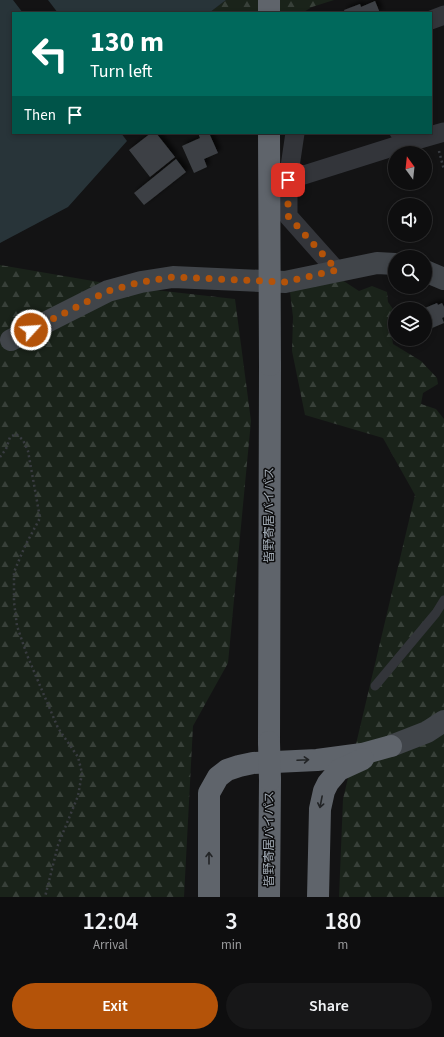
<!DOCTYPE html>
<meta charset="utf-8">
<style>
body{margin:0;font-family:"Source Sans 3","Noto Sans JP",sans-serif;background:#171718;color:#f1f3f6;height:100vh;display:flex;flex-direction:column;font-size:15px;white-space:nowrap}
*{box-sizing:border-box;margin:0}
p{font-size:13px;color:#9b9c9e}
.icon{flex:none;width:22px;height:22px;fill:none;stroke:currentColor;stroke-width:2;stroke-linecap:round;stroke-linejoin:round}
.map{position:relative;height:897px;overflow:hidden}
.panel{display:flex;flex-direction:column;background:#0e0e0f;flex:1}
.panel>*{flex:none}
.top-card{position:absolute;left:12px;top:12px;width:420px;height:122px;border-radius:0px;box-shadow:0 2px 6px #0003,0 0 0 1px #2e2e2f;background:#00695c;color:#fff;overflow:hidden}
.needle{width:26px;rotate:345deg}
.controls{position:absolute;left:388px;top:146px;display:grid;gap:8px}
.controls a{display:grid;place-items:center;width:44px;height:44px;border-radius:50%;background:#0e0e0f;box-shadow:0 2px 6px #0003,0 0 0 1px #2e2e2f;font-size:20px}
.pin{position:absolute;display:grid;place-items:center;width:34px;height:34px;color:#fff;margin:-17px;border-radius:8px;box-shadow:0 2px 6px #0006}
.me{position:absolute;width:44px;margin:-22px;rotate:64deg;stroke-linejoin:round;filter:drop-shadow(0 0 3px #0008)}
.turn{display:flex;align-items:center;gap:14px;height:84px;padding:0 12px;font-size:18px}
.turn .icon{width:52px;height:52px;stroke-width:2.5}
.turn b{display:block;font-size:28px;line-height:34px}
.then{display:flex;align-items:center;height:38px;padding:0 12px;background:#0003;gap:8px;font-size:15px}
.eta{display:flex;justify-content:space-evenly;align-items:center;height:68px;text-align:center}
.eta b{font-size:24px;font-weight:600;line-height:28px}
.primary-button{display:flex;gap:8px;margin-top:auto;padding:8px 12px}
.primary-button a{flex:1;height:46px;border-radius:24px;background:#b45309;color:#fff;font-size:16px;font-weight:600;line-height:46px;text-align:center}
.primary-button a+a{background:#171718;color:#f1f3f6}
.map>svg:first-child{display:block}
.forest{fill:url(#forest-firs)}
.water{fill:#283439}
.building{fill:#3e4145;filter:url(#shadow)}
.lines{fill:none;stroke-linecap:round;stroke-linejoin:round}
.path{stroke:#393c41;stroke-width:2.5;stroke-dasharray:2 3;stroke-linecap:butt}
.lane{stroke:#33353a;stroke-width:9}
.street{stroke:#33353a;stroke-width:19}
.secondary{stroke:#41454a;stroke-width:22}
.highway{stroke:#5f646b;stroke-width:22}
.highway-bridge{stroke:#5f646b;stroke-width:22}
.oneway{stroke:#222426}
.route{stroke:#b45309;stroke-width:7;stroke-dasharray:0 12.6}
.labels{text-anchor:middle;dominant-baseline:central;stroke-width:3;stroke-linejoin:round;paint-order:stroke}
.street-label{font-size:12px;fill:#a3acb6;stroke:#0e0e0f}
</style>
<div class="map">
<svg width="444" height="897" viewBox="0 0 444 897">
<defs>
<pattern id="forest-firs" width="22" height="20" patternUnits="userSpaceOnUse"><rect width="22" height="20" fill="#1a231a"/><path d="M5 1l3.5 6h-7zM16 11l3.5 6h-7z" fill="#384039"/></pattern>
<filter id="shadow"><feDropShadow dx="3.5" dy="-3.5" stdDeviation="2" flood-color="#0009"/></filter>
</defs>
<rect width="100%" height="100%" fill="#131314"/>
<g class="forest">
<polygon points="226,0 334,0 312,7 302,13 209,13"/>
<polygon points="0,265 128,287 235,299 251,421 228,663 193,726 184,897 0,897"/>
<polygon points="336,276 359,291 372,286 387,292 388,302 395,312 395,326 391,330 393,344 421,361 437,378 438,384 423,393 421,404 436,409 444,419 444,897 339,897 343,799 415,495 383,438 305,415 292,351 293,317 290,292 316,285"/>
</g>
<g class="water">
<polygon points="0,0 13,0 23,13 13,13 13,133 121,133 127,141 68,207 0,243"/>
<polygon points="48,0 226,0 209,13 58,13"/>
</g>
<g class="building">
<polygon points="375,1 380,13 345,13 344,10 360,4 361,7"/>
<polygon points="151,133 156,133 175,157 150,177 129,150"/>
<polygon points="198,133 209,133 218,153 204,159 207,167 194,173 182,146 200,138"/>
<polygon points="176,159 186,172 144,205 134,193"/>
<polygon points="437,303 438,305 442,303 444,307 444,317 442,318 444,323 425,331 425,308"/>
</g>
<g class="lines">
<g class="path">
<polyline points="439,151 444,170"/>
<polyline points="0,457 6,449 10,437 16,434 23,440 28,451 40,518 25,546 14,572 14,602 17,626 27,655 58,728 78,757 82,773 78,796 58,845 45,897"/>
</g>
<g class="lane">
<polyline points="394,133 402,144"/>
<polyline points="375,686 436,613 444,600"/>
</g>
<g class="street">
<polyline points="431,20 444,15"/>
<polyline points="295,133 288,180 288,216 337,271"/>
<polyline points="288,180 402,144 444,132"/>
</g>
<g class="secondary">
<polyline points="425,271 444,279"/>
<polyline points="11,340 108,291 141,282 173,277 285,282 377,263 395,264"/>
<polyline points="391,746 427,732 444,721"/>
</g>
<g class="highway">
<polyline points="269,0 269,13"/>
<polyline points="269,742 270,365"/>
<polyline points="209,897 209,793 218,777 227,770 239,766 253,763 317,760 362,754 391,746"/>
<polyline points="269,897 270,780"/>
<polyline points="318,897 320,809 324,791 328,783 339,770 363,759"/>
</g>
<g class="highway-bridge">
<polyline points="269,133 270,365"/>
<polyline points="269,742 270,780"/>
</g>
</g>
<defs><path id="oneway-shaft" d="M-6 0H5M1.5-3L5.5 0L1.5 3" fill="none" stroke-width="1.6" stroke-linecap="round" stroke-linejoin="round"/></defs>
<g class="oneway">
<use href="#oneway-shaft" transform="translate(303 760) rotate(-3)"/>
<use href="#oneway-shaft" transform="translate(321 802) rotate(101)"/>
<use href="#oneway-shaft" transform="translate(209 858) rotate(-90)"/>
</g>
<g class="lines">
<polyline class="route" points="31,330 108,291 141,282 173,277 285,282 337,270 288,216 288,180"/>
</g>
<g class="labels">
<g class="street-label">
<text transform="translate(269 515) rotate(-90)">皆野寄居バイパス</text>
<text transform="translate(269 839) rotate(-90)">皆野寄居バイパス</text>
</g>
</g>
</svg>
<div class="controls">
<a><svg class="needle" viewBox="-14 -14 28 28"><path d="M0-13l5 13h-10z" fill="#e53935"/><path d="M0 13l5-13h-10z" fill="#9b9c9e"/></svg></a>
<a><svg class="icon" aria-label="sound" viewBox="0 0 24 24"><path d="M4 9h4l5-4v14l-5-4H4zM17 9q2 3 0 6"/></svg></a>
<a><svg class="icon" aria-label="search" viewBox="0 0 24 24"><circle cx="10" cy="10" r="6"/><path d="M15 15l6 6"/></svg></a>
<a><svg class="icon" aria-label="layers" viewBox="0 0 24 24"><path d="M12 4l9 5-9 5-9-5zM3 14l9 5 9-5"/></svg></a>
</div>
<div class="pin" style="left:288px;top:180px;background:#d93025"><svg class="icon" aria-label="arrive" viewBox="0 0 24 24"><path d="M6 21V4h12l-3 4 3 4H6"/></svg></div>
<svg class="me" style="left:31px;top:330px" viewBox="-20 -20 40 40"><circle r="17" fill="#b45309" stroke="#fff" stroke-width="3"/><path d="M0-11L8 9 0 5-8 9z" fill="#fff"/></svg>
<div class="top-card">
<div class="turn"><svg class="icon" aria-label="left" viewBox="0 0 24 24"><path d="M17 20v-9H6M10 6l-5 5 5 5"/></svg><div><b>130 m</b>Turn left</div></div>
<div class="then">Then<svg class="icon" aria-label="arrive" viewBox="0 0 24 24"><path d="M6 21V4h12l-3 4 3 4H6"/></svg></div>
</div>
</div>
<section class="panel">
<div class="eta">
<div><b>12:04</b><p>Arrival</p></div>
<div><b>3</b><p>min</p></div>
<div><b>180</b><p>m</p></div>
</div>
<div class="primary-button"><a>Exit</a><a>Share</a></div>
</section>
